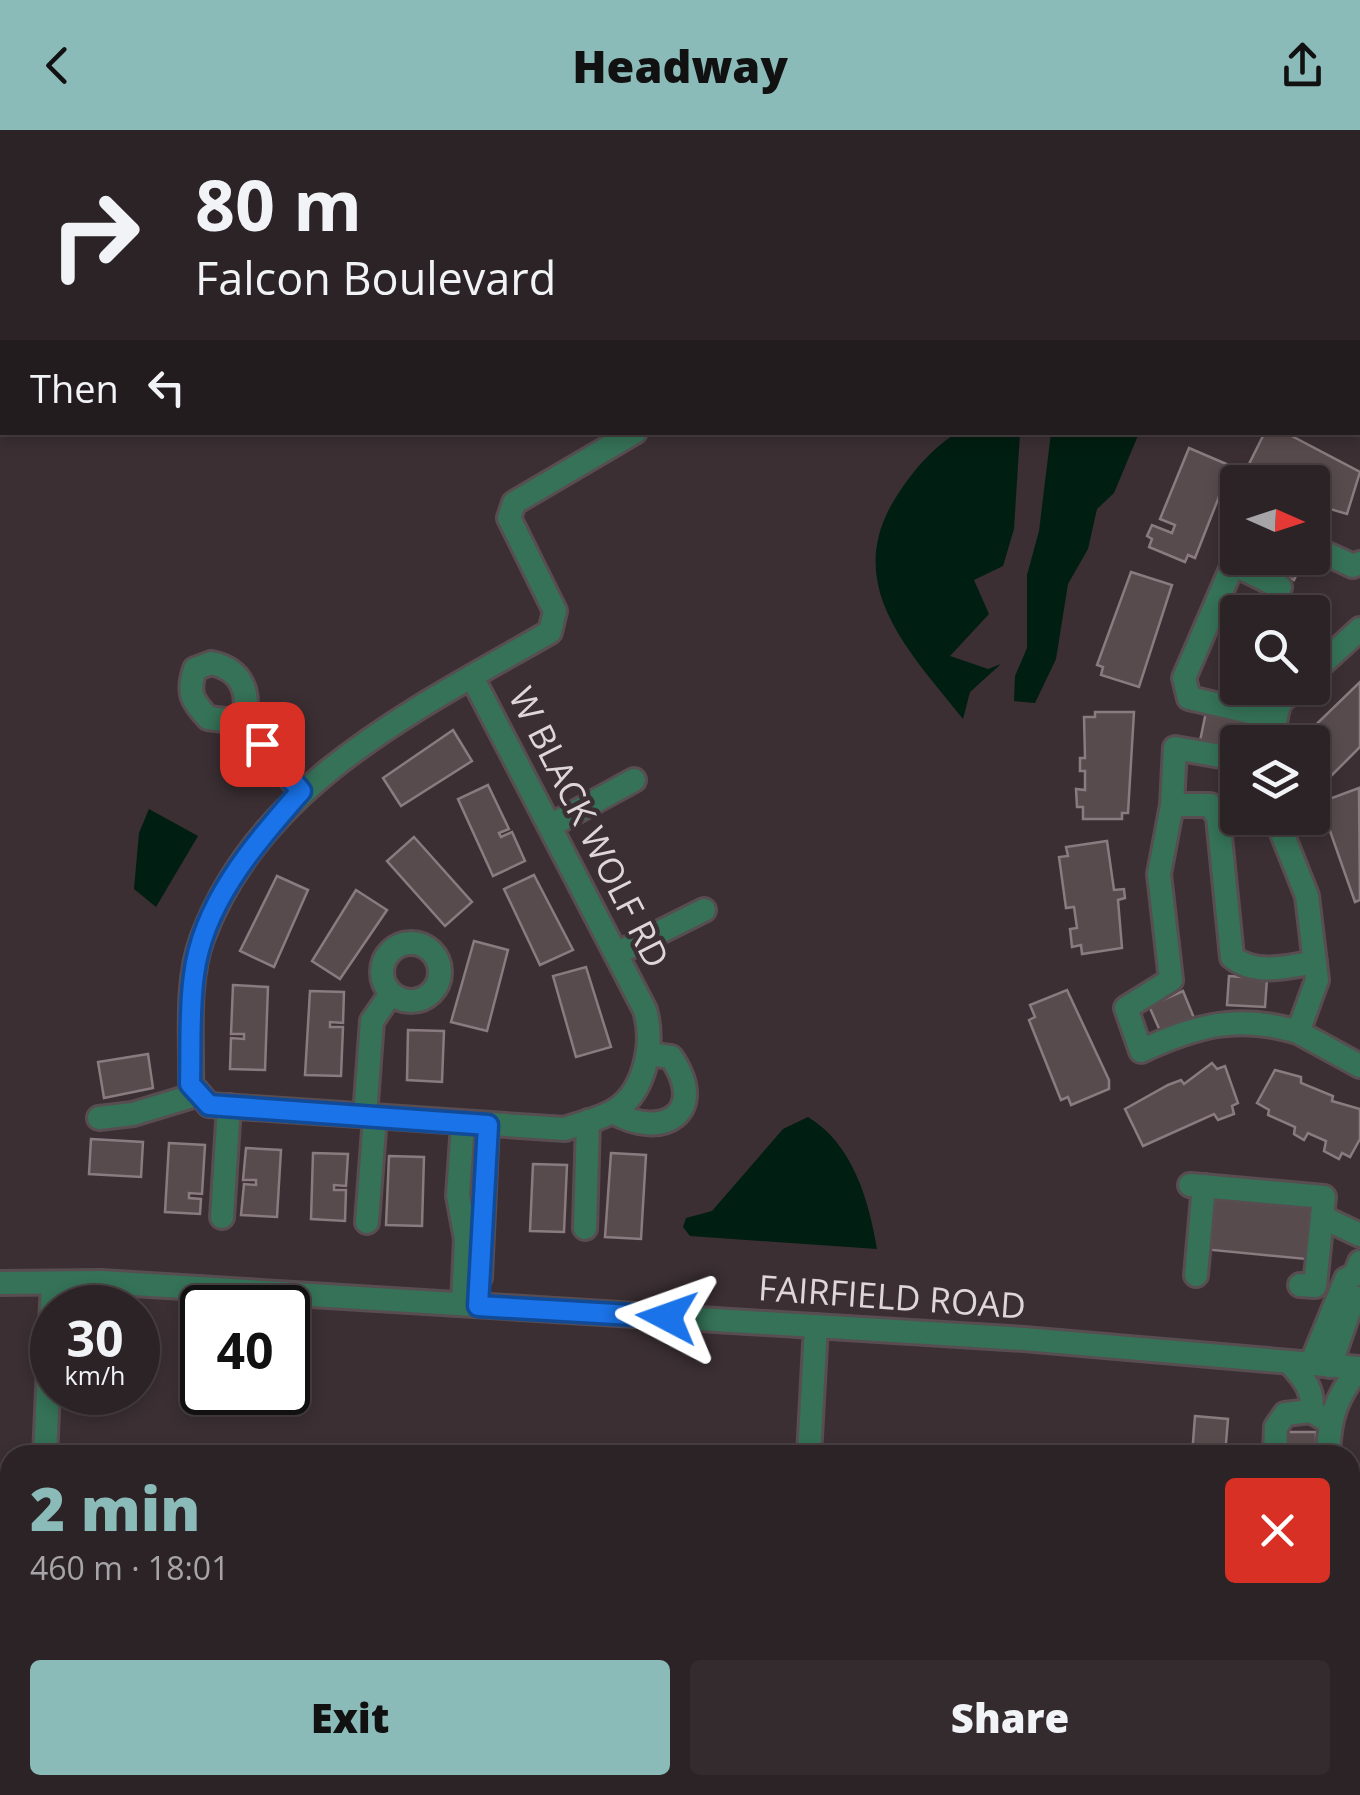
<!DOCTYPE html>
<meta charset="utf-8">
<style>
body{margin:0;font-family:"Open Sans",sans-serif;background:#342b2e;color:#f1f3f6;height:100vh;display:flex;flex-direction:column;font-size:38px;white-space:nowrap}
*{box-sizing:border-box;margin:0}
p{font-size:32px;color:#a6a4a7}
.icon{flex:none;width:55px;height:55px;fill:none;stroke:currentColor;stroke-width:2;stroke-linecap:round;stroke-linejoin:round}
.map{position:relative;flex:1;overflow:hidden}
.drawer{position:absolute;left:0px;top:1315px;width:1360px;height:350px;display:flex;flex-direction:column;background:#2c2326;border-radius:30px 30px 0 0;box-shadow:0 5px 15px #0003,0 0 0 2px #484043}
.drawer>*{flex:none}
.banner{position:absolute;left:0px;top:0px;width:1360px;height:305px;box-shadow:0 5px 15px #0003,0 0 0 2px #484043;background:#2c2326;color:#f1f3f6;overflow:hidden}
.needle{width:65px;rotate:93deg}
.controls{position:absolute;left:1220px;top:335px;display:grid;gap:20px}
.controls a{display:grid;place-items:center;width:110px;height:110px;border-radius:10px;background:#2c2326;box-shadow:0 5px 15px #0003,0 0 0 2px #484043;font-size:50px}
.speed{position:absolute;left:30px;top:1155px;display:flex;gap:20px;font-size:50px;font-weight:700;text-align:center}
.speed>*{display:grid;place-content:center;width:130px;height:130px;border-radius:50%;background:#2c2326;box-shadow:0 5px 15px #0003,0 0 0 2px #484043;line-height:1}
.speed small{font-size:25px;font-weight:400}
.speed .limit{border:5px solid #111;border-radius:15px;background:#fff;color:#111}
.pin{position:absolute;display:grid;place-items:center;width:85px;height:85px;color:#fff;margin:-42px;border-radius:20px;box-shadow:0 5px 15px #0006}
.me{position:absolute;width:110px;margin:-55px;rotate:274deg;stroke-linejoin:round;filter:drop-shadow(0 0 8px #0008)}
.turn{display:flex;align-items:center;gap:35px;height:210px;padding:0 30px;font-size:45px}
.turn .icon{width:130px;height:130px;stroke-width:2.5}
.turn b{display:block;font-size:70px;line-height:85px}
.then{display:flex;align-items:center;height:95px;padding:0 30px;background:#0003;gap:20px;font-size:38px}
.round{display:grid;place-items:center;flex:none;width:105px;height:105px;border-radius:10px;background:#342b2e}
.overview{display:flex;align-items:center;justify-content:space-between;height:170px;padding:0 30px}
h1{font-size:60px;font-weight:800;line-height:75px;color:#8bbbb9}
.primary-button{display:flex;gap:20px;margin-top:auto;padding:20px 30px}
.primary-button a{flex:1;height:115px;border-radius:10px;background:#8bbbb9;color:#111;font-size:40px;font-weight:800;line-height:115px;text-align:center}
.primary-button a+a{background:#342b2e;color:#f1f3f6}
header{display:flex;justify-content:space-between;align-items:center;height:130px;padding:0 30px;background:#8bbbb9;color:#111;font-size:45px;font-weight:800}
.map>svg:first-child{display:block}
.water{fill:#001e12}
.building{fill:#584b4e;stroke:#897b7f;stroke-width:2.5}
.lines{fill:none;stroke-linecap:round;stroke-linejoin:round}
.minor-casing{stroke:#584d51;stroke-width:28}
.major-casing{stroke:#584d51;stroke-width:30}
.minor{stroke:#357257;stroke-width:22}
.major{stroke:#41aa7e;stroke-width:25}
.route-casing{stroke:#114b97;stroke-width:25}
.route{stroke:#1a73e8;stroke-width:18}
.labels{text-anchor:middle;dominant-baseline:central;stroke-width:9;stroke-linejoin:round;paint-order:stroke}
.street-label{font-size:35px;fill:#ded6d8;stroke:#3b2f33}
</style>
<header><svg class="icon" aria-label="back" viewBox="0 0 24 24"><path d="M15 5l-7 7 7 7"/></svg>Headway<svg class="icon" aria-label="share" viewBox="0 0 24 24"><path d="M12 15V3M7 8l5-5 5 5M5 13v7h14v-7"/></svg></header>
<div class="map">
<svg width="1360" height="1665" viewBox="0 0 1360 1665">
<rect width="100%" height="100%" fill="#3b2f33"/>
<g class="water">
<path d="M956,303H1020L1014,399L1003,436L974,450L989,484L950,526L988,539L1001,534L970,562L963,589C909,521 839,453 898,364C915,338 931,320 956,303Z"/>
<polygon points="1051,303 1139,303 1114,363 1097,379 1088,419 1068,454 1056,529 1035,573 1014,571 1015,546 1027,518 1027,445 1039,401"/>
<polygon points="149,679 198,706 156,777 134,759 139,703"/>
<path d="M808,987C853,1014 869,1071 877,1119L690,1106L683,1097L686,1088L712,1081L783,999Z"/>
</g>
<g class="building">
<polygon points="1265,302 1284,302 1360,342 1347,384 1320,376 1323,369 1312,365 1312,352 1268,352 1255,347 1257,341 1249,334"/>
<polygon points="1189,318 1231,336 1195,428 1188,425 1185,432 1149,417 1152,409 1147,406 1152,395 1172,403 1175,395 1160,389"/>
<polygon points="1264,428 1304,428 1294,450 1261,434"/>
<polygon points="1131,442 1172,455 1139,557 1101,545 1103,537 1097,535"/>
<polygon points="1360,552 1360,617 1330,647 1312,629 1312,612 1298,612"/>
<polygon points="1095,582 1134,582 1128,683 1122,683 1122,689 1083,689 1083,677 1077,677 1076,659 1085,660 1085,641 1080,641 1080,628 1085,628 1084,587 1095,587"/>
<polygon points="1206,582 1245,590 1238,619 1200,611"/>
<polygon points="453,600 472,631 401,676 383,648"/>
<polygon points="488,655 509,699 499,703 501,707 512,702 525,731 493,746 458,669"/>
<polygon points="1359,658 1360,770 1355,772 1329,698 1322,700 1318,689 1326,686 1321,672"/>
<polygon points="414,707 472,772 445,796 387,731"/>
<polygon points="1107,711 1114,760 1124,759 1125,768 1118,770 1122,818 1082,824 1081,815 1072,817 1070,799 1077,798 1074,777 1066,778 1059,727 1068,726 1066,717"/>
<polygon points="534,745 573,820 540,835 504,759"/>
<polygon points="277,746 308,760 274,837 240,821"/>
<polygon points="356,760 387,780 340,849 312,831"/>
<polygon points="474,811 508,820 487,901 451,892"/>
<polygon points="586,837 611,917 576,927 553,846"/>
<polygon points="1229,846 1267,849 1265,877 1227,875"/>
<polygon points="233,855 268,857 265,940 230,939 231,908 244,909 244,904 231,904"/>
<polygon points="1067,860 1109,950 1109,959 1071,975 1068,967 1061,970 1029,890 1035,887 1030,875"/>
<polygon points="310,861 344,862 343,893 330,892 330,897 343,897 341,946 305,945"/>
<polygon points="1183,861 1194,888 1161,903 1149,876"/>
<polygon points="408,900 444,901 442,952 407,950"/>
<polygon points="148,924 153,958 104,968 98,932"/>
<polygon points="1212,933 1217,939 1225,936 1238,973 1232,976 1234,984 1218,990 1214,984 1143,1016 1125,979 1168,955 1181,950 1184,954"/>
<polygon points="1275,940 1301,947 1301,953 1333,966 1332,971 1360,979 1360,1009 1350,1027 1342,1023 1339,1029 1324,1021 1326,1011 1308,1003 1304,1010 1294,1004 1295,997 1268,985 1269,980 1257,973"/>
<polygon points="91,1009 143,1012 141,1047 89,1044"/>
<polygon points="169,1013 205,1015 202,1064 189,1063 189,1068 201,1069 200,1084 165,1082"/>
<polygon points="246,1018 281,1020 277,1087 241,1085 244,1054 256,1055 256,1050 243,1050"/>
<polygon points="313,1023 348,1024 346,1056 334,1055 334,1060 346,1060 345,1091 311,1089"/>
<polygon points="611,1023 646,1025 641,1109 605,1107"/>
<polygon points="389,1026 424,1027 422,1096 386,1095"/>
<polygon points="533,1034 567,1035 564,1102 530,1101"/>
<polygon points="1207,1066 1311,1076 1306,1129 1202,1119"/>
<polygon points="1195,1286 1228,1289 1225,1325 1192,1325"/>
<rect x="1287" y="1302" width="29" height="23"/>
<polygon points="1350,1480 1360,1487 1360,1503 1353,1512"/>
<polygon points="613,1655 646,1655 645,1665 612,1665"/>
<polygon points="670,1655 702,1655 702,1665 669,1665"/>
<polygon points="741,1655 782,1655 781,1665 740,1665"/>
<polygon points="1035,1655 1037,1665 1011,1665 1008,1656"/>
</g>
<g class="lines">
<defs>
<g id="minor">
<polyline points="605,0 606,2"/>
<polyline points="926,2 928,0"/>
<polyline points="1358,65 1360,64"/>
<polyline points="1312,417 1353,436 1360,433"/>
<polyline points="1238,423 1184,548 1189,568 1276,588"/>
<polyline points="1233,434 1280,457 1270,482"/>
<path d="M211,533C242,539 252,564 242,592L208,588C192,571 187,563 195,539Z"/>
<polyline points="1312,543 1360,499"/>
<path d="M472,547L645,880C655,914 645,966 610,983C596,990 579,994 565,999L209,975L191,954C192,907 186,853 202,809C259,654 416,579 550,502L555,481L509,388L514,373L635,302"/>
<polyline points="242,592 301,661"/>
<polyline points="1268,612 1280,572 1297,558"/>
<path d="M1238,629L1175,618L1172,675L1159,744L1171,850L1126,878L1141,921C1197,895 1238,884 1298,902"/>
<path d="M1172,675H1210L1218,687L1232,827C1255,846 1288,837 1315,832"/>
<polyline points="1276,688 1307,766 1317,850 1298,902 1360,936"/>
<polyline points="550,696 634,650"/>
<circle cx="411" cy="842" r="29"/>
<polyline points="616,824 704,780"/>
<path d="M613,982C663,1011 709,982 671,927L649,924"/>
<polyline points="365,986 372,891 390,865"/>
<polyline points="99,988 133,984 199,964"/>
<polyline points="463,994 458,1066 466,1109 463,1174"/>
<polyline points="1190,1055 1324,1067 1315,1156 1300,1155"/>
<polyline points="222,1087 229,976"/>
<polyline points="1322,1087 1360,1105"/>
<polyline points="367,1092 375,987"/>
<polyline points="585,1098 588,991"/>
<polyline points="1196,1145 1204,1056"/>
<polyline points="480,1147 487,995"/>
<polyline points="0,1153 101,1152 1024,1209 1360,1238"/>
<path d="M1289,1232C1303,1248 1315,1260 1311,1281"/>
<polyline points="1311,1234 1346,1149 1355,1145 1360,1132"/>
<polyline points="1330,1236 1354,1167"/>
<polyline points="45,1325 53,1153"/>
<polyline points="809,1325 816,1196"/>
<polyline points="1275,1325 1276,1297 1285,1284 1311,1281 1328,1291"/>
<path d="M1328,1325C1329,1287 1336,1268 1359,1238"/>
<polyline points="1350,1385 1360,1391"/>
<polyline points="0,1458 10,1458"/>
<polyline points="0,1595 10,1595"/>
<polyline points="930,1655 933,1665"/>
<polyline points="28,1665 28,1655"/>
</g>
<g id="major">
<polyline points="1350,1625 1360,1609"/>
<polyline points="1324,1665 1331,1655"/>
</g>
</defs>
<use href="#minor" class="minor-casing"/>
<use href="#major" class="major-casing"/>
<use href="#minor" class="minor"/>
<use href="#major" class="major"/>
</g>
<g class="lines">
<defs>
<path id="route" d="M262,614L301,661C255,714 203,772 194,845C189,880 191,918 190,954L209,975L488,995L478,1176L667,1187"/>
</defs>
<use href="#route" class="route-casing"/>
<use href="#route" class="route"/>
</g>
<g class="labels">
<g class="street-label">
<text transform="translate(590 697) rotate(63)">W BLACK WOLF RD</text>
<text transform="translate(892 1166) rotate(4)">FAIRFIELD ROAD</text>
</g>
</g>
</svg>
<div class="controls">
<a><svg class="needle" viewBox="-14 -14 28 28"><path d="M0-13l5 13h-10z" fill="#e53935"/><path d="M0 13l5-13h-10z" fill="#a6a4a7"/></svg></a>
<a><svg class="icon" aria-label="search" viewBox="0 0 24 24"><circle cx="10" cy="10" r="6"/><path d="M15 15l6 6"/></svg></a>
<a><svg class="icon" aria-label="layers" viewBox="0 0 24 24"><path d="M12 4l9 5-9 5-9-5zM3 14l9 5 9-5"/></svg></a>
</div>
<div class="speed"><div>30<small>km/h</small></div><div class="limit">40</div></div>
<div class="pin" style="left:262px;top:614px;background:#d93025"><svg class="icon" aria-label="arrive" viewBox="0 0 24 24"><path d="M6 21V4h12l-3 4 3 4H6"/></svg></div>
<svg class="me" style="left:667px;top:1187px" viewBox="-20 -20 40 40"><path d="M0-17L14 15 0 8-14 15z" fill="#1a73e8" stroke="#fff" stroke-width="4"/></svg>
<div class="banner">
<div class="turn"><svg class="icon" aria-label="right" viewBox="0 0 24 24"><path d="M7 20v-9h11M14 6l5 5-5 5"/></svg><div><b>80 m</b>Falcon Boulevard</div></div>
<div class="then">Then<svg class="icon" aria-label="left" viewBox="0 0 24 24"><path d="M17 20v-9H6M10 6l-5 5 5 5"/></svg></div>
</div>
<section class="drawer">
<div class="overview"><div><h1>2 min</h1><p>460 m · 18:01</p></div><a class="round" style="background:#d93025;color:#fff"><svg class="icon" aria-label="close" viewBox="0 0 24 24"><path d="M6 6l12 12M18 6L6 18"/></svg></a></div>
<div class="primary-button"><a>Exit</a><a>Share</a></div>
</section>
</div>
